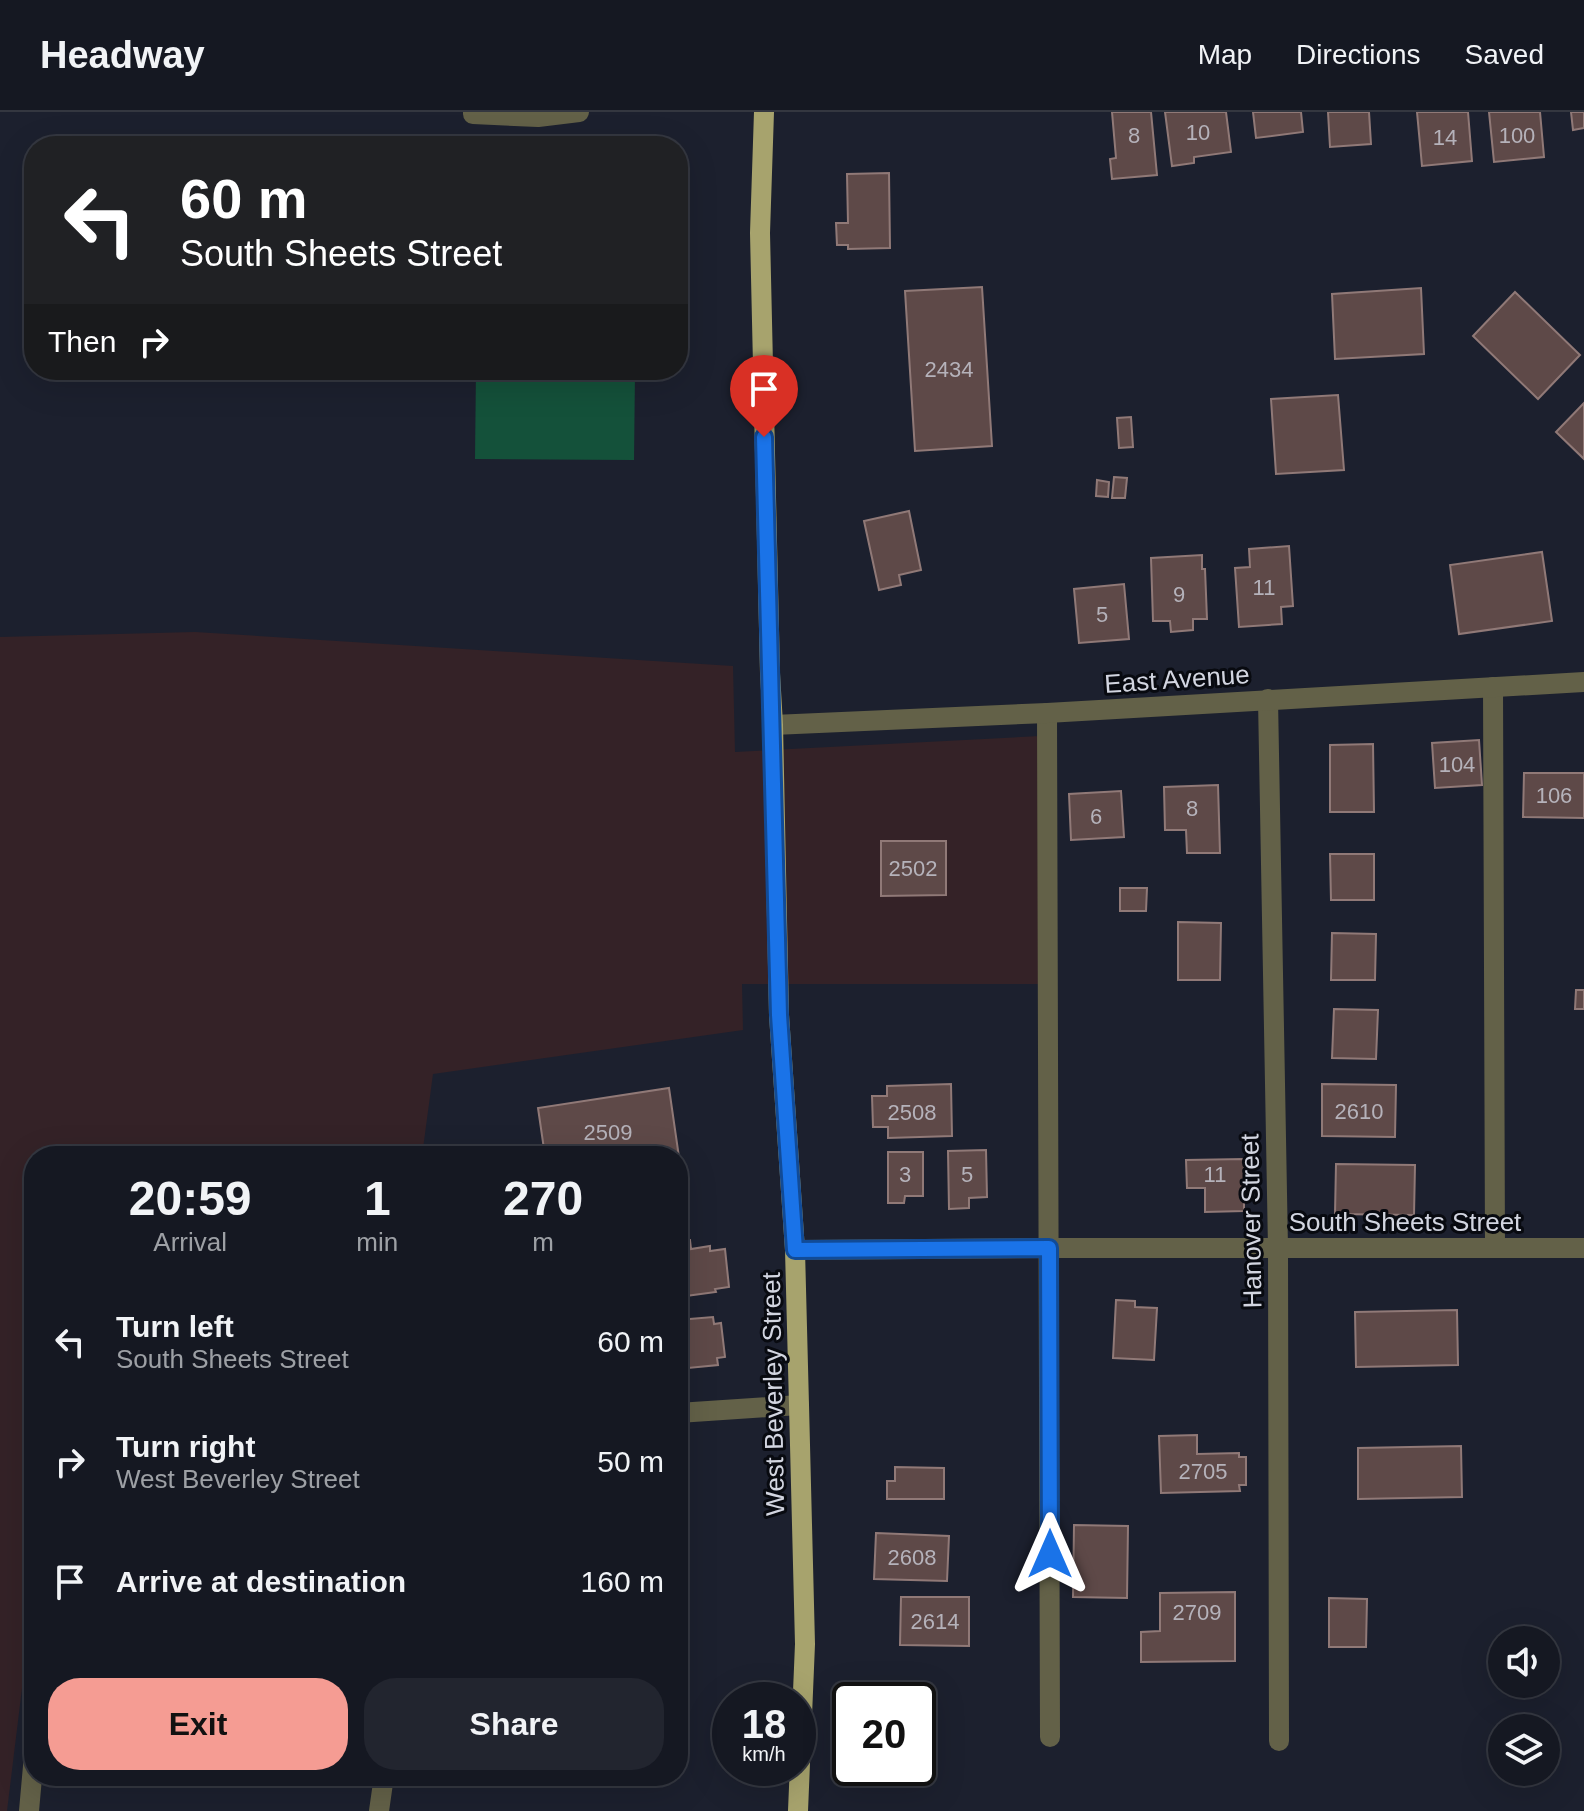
<!DOCTYPE html>
<style>
body{margin:0;font-family:Arial,sans-serif;background:#22252f;color:#f1f3f6;height:100vh;display:flex;flex-direction:column;font-size:30px;white-space:nowrap}
*{box-sizing:border-box;margin:0}
p{font-size:26px;color:#9da0a5}
.icon{flex:none;width:44px;height:44px;fill:none;stroke:currentColor;stroke-width:2;stroke-linecap:round;stroke-linejoin:round}
.map{position:relative;flex:1;overflow:hidden}
.side{position:absolute;left:24px;top:1034px;width:664px;height:640px;display:flex;flex-direction:column;background:#151822;border-radius:32px;box-shadow:0 8px 32px #0002,0 0 0 2px #343740}
.side>*{flex:none}
.hud{position:absolute;left:24px;top:24px;width:664px;height:244px;border-radius:32px;box-shadow:0 8px 32px #0002,0 0 0 2px #343740;background:#202124;color:#fff;overflow:hidden}
.buttons{position:absolute;left:1488px;top:1514px;display:grid;gap:16px}
.buttons a{display:grid;place-items:center;width:72px;height:72px;border-radius:50%;background:#151822;box-shadow:0 8px 32px #0002,0 0 0 2px #343740;font-size:40px}
.speed{position:absolute;left:712px;top:1570px;display:flex;gap:16px;font-size:40px;font-weight:700;text-align:center}
.speed>*{display:grid;place-content:center;width:104px;height:104px;border-radius:50%;background:#151822;box-shadow:0 8px 32px #0002,0 0 0 2px #343740;line-height:1}
.speed small{font-size:20px;font-weight:400}
.speed .limit{border:4px solid #111;border-radius:12px;background:#fff;color:#111}
.pin{position:absolute;display:grid;place-items:center;width:68px;height:68px;color:#fff;margin:-82px -34px;border-radius:50% 50% 50% 0;rotate:-45deg;box-shadow:0 0 8px #0007}
.pin .icon{rotate:45deg}
.me{position:absolute;width:88px;margin:-44px;rotate:0deg;stroke-linejoin:round;filter:drop-shadow(0 0 6px #0008)}
.turn{display:flex;align-items:center;gap:28px;height:168px;padding:0 24px;font-size:36px}
.turn .icon{width:104px;height:104px;stroke-width:2.5}
.turn b{display:block;font-size:56px;line-height:68px}
.then{display:flex;align-items:center;height:76px;padding:0 24px;background:#0003;gap:16px;font-size:30px}
.eta{display:flex;justify-content:space-evenly;align-items:center;height:136px;text-align:center}
.eta b{font-size:48px;font-weight:700;line-height:56px}
.cta{display:flex;gap:16px;margin-top:auto;padding:16px 24px}
.cta a{flex:1;height:92px;border-radius:32px;background:#f59c93;color:#111;font-size:32px;font-weight:700;line-height:92px;text-align:center}
.cta a+a{background:#22252f;color:#f1f3f6}
ul{padding:0;list-style:none}
li{display:flex;align-items:center;gap:24px;height:120px;padding:0 24px}
li div{flex:1}
li b{display:block;font-size:30px}
li em{font-style:normal}
header{display:flex;align-items:center;gap:48px;box-sizing:border-box;height:112px;padding:0 40px;background:#151822;border-bottom:2px solid #343740}
header strong{font-size:38px}
nav{display:flex;gap:44px;margin-inline-start:auto;font-size:28px}
.map>svg:first-child{display:block}
.industrial{fill:#342227}
.green{fill:#14513a}
.building{fill:#5e4948;stroke:#907977;stroke-width:2}
.lines{fill:none;stroke-linecap:round;stroke-linejoin:round}
.lane{stroke:#636148;stroke-width:20}
.street{stroke:#636148;stroke-width:20}
.primary{stroke:#a7a36d;stroke-width:20}
.route-casing{stroke:#114b97;stroke-width:20}
.route{stroke:#1a73e8;stroke-width:14}
.labels{text-anchor:middle;dominant-baseline:central;stroke-width:6;stroke-linejoin:round;paint-order:stroke}
.number-label{font-size:22px;fill:#b5b2ba}
.street-label{font-size:26px;fill:#d2d5e0;stroke:#080a10}
</style>
<header>
<strong>Headway</strong>
<nav><a>Map</a><a>Directions</a><a>Saved</a></nav>
</header>
<div class="map">
<svg width="1584" height="1699" viewBox="0 0 1584 1699">
<rect width="100%" height="100%" fill="#1c202e"/>
<polygon class="industrial" points="195,520 733,554 735,640 1040,624 1041,872 742,872 743,918 433,962 422,1044 34,1044 34,1478 7,1699 0,1699 0,525"/>
<polygon class="green" points="476,258 635,258 634,348 475,347"/>
<g class="building">
<polygon points="1112,0 1151,0 1157,63 1112,67 1110,47 1116,46"/>
<polygon points="1165,0 1226,0 1231,40 1194,45 1194,51 1172,54"/>
<polygon points="1253,0 1301,0 1303,20 1256,26"/>
<polygon points="1328,0 1369,0 1371,32 1330,35"/>
<polygon points="1417,0 1468,0 1472,49 1422,54"/>
<polygon points="1489,0 1540,0 1544,45 1494,50"/>
<polygon points="1571,0 1584,0 1584,16 1573,18"/>
<polygon points="889,61 890,136 848,137 848,133 837,133 836,111 848,111 847,62"/>
<polygon points="982,175 992,334 915,339 905,179"/>
<polygon points="1421,176 1424,242 1335,247 1332,182"/>
<polygon points="1515,180 1580,243 1538,287 1473,224"/>
<polygon points="1338,283 1344,358 1276,362 1271,287"/>
<polygon points="1584,291 1584,347 1556,320"/>
<polygon points="1131,305 1133,335 1119,336 1117,306"/>
<polygon points="1114,365 1127,366 1125,386 1112,386"/>
<polygon points="1097,368 1109,370 1108,385 1096,384"/>
<polygon points="909,399 921,458 899,463 901,473 879,478 864,409"/>
<polygon points="1289,434 1293,494 1281,495 1282,512 1239,515 1235,456 1250,455 1249,437"/>
<polygon points="1542,440 1552,509 1459,522 1450,453"/>
<polygon points="1202,443 1202,457 1205,457 1207,507 1193,507 1193,518 1171,520 1170,509 1153,509 1151,446"/>
<polygon points="1124,472 1129,527 1079,531 1074,477"/>
<polygon points="1479,628 1482,673 1435,676 1432,631"/>
<polygon points="1373,632 1374,700 1330,700 1330,633"/>
<polygon points="1524,661 1584,661 1584,706 1523,705"/>
<polygon points="1218,673 1220,741 1187,741 1186,718 1165,718 1164,675"/>
<polygon points="1121,679 1124,725 1071,728 1069,682"/>
<polygon points="881,729 946,729 946,783 881,784"/>
<polygon points="1330,742 1374,742 1374,788 1331,788"/>
<polygon points="1120,776 1147,776 1146,799 1120,799"/>
<polygon points="1178,810 1221,811 1220,868 1178,868"/>
<polygon points="1332,821 1376,822 1375,868 1331,868"/>
<polygon points="1576,878 1584,878 1584,897 1575,897"/>
<polygon points="1334,897 1378,898 1376,947 1332,946"/>
<polygon points="951,972 952,1024 888,1026 888,1015 873,1015 872,984 887,984 887,974"/>
<polygon points="1322,972 1396,973 1395,1025 1322,1024"/>
<polygon points="669,976 681,1059 678,1059 678,1044 545,1044 538,996"/>
<polygon points="986,1038 987,1085 969,1086 969,1096 949,1097 948,1039"/>
<polygon points="888,1040 923,1040 923,1084 905,1084 904,1091 888,1091"/>
<polygon points="1244,1047 1244,1099 1205,1100 1205,1076 1187,1076 1186,1048"/>
<polygon points="1336,1052 1415,1053 1414,1103 1335,1102"/>
<polygon points="690,1128 691,1137 710,1134 710,1139 725,1137 729,1175 715,1177 716,1180 678,1185 678,1129"/>
<polygon points="1116,1188 1135,1189 1135,1195 1157,1196 1154,1248 1113,1246"/>
<polygon points="1457,1198 1458,1253 1356,1255 1355,1200"/>
<polygon points="713,1205 714,1212 721,1211 725,1245 717,1246 718,1253 678,1257 678,1208"/>
<polygon points="1197,1323 1197,1342 1239,1341 1239,1345 1246,1345 1246,1373 1239,1373 1240,1379 1161,1381 1159,1324"/>
<polygon points="1461,1334 1462,1385 1358,1387 1358,1336"/>
<polygon points="895,1355 944,1356 944,1387 887,1387 887,1369 895,1369"/>
<polygon points="1074,1413 1128,1414 1127,1486 1073,1485"/>
<polygon points="876,1421 949,1424 947,1469 874,1467"/>
<polygon points="1235,1480 1235,1549 1141,1550 1141,1520 1160,1519 1160,1481"/>
<polygon points="901,1485 969,1485 969,1534 900,1533"/>
<polygon points="1329,1486 1367,1487 1366,1535 1329,1535"/>
</g>
<g class="lines">
<g class="lane">
<polyline points="473,0 473,2 538,5 579,0"/>
<polyline points="1493,575 1495,1136"/>
<polyline points="1047,601 1050,1625"/>
<polyline points="379,1699 384,1664"/>
</g>
<g class="street">
<polyline points="1268,587 1278,1136 1279,1629"/>
<polyline points="773,613 1047,601 1584,570"/>
<polyline points="795,1138 1049,1136 1584,1136"/>
<polyline points="678,1301 799,1293"/>
<polyline points="29,1699 34,1643"/>
</g>
<polyline class="primary" points="764,0 760,121 770,561 773,613 779,903 795,1138 799,1293 805,1532 798,1699"/>
</g>
<g class="lines">
<defs>
<polyline id="route" points="764,325 779,903 795,1138 1049,1136 1050,1442"/>
</defs>
<use href="#route" class="route-casing"/>
<use href="#route" class="route"/>
</g>
<g class="labels">
<g class="number-label">
<text x="1198" y="20">10</text>
<text x="1134" y="23">8</text>
<text x="1517" y="23">100</text>
<text x="1445" y="25">14</text>
<text x="949" y="257">2434</text>
<text x="1264" y="475">11</text>
<text x="1179" y="482">9</text>
<text x="1102" y="502">5</text>
<text x="1457" y="652">104</text>
<text x="1554" y="683">106</text>
<text x="1192" y="696">8</text>
<text x="1096" y="704">6</text>
<text x="913" y="756">2502</text>
<text x="1359" y="999">2610</text>
<text x="912" y="1000">2508</text>
<text x="608" y="1020">2509</text>
<text x="905" y="1062">3</text>
<text x="967" y="1062">5</text>
<text x="1215" y="1062">11</text>
<text x="1203" y="1359">2705</text>
<text x="912" y="1445">2608</text>
<text x="1197" y="1500">2709</text>
<text x="935" y="1509">2614</text>
</g>
<g class="street-label">
<text transform="translate(1177 567) rotate(-4)">East Avenue</text>
<text transform="translate(1251 1109) rotate(-91)">Hanover Street</text>
<text x="1405" y="1110">South Sheets Street</text>
<text transform="translate(773 1282) rotate(-91)">West Beverley Street</text>
</g>
</g>
</svg>
<div class="buttons">
<a><svg class="icon" aria-label="sound" viewBox="0 0 24 24"><path d="M4 9h4l5-4v14l-5-4H4zM17 9q2 3 0 6"/></svg></a>
<a><svg class="icon" aria-label="layers" viewBox="0 0 24 24"><path d="M12 4l9 5-9 5-9-5zM3 14l9 5 9-5"/></svg></a>
</div>
<div class="speed"><div>18<small>km/h</small></div><div class="limit">20</div></div>
<div class="pin" style="left:764px;top:325px;background:#d93025"><svg class="icon" aria-label="arrive" viewBox="0 0 24 24"><path d="M6 21V4h12l-3 4 3 4H6"/></svg></div>
<svg class="me" style="left:1050px;top:1442px" viewBox="-20 -20 40 40"><path d="M0-17L14 15 0 8-14 15z" fill="#1a73e8" stroke="#fff" stroke-width="4"/></svg>
<div class="hud">
<div class="turn"><svg class="icon" aria-label="left" viewBox="0 0 24 24"><path d="M17 20v-9H6M10 6l-5 5 5 5"/></svg><div><b>60 m</b>South Sheets Street</div></div>
<div class="then">Then<svg class="icon" aria-label="right" viewBox="0 0 24 24"><path d="M7 20v-9h11M14 6l5 5-5 5"/></svg></div>
</div>
<section class="side">
<div class="eta">
<div><b>20:59</b><p>Arrival</p></div>
<div><b>1</b><p>min</p></div>
<div><b>270</b><p>m</p></div>
</div>
<ul>
<li><svg class="icon" aria-label="left" viewBox="0 0 24 24"><path d="M17 20v-9H6M10 6l-5 5 5 5"/></svg><div><b>Turn left</b><p>South Sheets Street</p></div><em>60 m</em></li>
<li><svg class="icon" aria-label="right" viewBox="0 0 24 24"><path d="M7 20v-9h11M14 6l5 5-5 5"/></svg><div><b>Turn right</b><p>West Beverley Street</p></div><em>50 m</em></li>
<li><svg class="icon" aria-label="arrive" viewBox="0 0 24 24"><path d="M6 21V4h12l-3 4 3 4H6"/></svg><div><b>Arrive at destination</b></div><em>160 m</em></li>
</ul>
<div class="cta"><a>Exit</a><a>Share</a></div>
</section>
</div>
